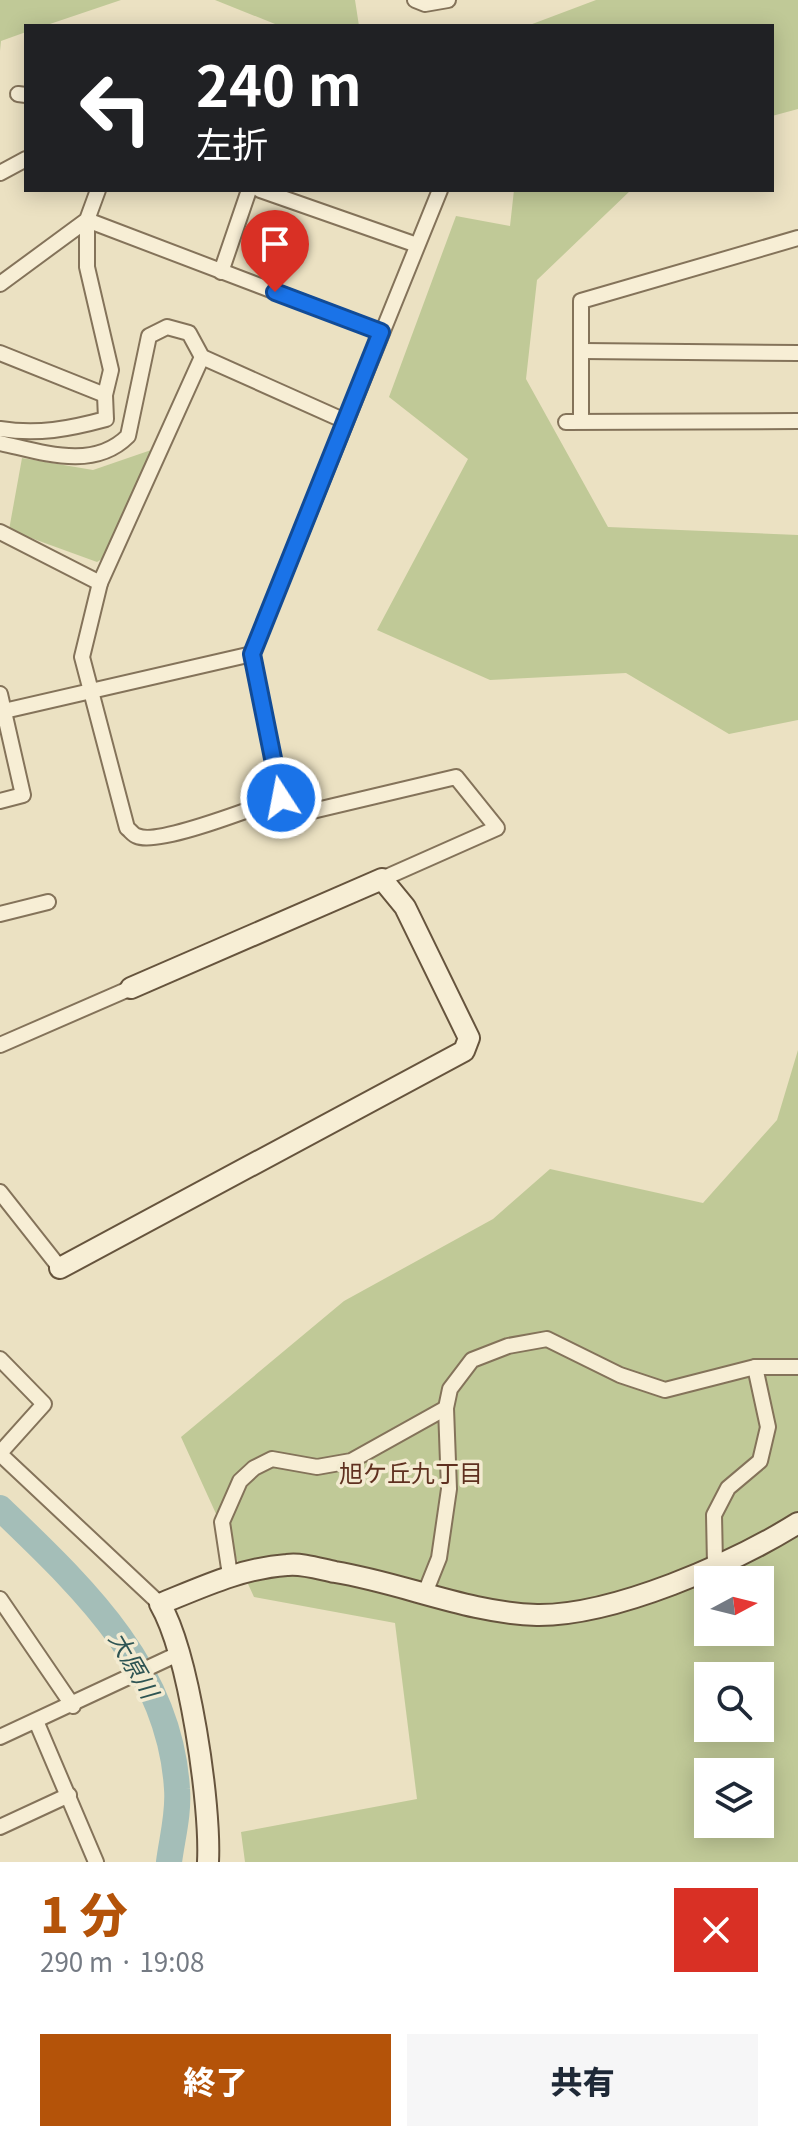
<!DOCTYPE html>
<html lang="ja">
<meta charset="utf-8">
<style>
body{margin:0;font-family:Georgia,"Noto Sans JP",serif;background:#f6f6f7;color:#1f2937;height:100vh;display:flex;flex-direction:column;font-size:30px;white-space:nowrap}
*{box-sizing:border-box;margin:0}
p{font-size:26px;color:#747a83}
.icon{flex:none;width:44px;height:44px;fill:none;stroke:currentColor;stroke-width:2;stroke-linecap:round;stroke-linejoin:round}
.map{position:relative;height:1862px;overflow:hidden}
.side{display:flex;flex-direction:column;background:#fff;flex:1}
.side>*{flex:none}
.guide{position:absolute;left:24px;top:24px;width:750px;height:168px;border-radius:0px;box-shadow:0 4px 20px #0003;background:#202124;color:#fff;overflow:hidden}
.needle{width:52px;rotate:83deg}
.controls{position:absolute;left:694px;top:1566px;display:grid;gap:16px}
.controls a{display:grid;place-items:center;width:80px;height:80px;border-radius:0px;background:#fff;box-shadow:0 4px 20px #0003;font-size:40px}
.pin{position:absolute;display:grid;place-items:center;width:68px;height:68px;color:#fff;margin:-82px -34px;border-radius:50% 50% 50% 0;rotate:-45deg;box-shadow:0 0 8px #0007}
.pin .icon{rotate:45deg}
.me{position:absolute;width:88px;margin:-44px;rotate:349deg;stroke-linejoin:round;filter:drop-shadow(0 0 6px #0008)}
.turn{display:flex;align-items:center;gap:28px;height:168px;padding:0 40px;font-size:36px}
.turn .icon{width:104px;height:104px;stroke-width:2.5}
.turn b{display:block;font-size:56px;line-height:68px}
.round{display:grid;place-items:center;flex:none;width:84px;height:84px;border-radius:0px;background:#f6f6f7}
.overview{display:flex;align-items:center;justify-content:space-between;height:136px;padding:0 40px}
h1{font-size:48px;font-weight:800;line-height:60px;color:#b45309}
.primary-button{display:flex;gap:16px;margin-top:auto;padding:16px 40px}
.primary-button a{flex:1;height:92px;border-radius:0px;background:#b45309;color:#fff;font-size:32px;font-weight:800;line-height:92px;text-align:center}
.primary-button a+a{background:#f6f6f7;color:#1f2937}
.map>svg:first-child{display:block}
.green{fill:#c0c997;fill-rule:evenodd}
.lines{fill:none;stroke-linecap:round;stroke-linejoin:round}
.river{stroke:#a4beb8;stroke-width:26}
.street-casing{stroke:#84735a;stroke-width:18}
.secondary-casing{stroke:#66543d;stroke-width:24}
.street{stroke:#f7eed5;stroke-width:14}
.secondary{stroke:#f7eed5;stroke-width:20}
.route-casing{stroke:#114b97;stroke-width:20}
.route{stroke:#1a73e8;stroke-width:14}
.labels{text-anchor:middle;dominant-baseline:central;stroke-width:7;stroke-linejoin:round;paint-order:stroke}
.neighbourhood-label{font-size:24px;fill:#5f301f;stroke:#f3ebd1}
.water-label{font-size:24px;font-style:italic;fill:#2e5453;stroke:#f3ebd1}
</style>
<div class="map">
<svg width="798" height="1862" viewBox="0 0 798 1862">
<rect width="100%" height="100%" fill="#ebe1c2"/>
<g class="green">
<polygon points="0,0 121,0 44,26 26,26 26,32 1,41 0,51"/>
<polygon points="215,0 355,0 359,26 280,26"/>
<polygon points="596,0 798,0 798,109 772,116 772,26 527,26"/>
<polygon points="514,190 631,190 537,280 526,379 608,527 798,535 798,720 729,734 626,673 490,680 377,630 468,459 389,397 456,216 510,226"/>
<polygon points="157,448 105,557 97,562 9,530 22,458 93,470"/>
<path d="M798,1050V1862H245L241,1832L417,1799L395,1623L254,1597L181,1437L344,1301L493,1219L550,1169L703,1203L777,1120ZM708,1580H760V1632H708ZM708,1676H760V1728H708ZM708,1772H760V1824H708Z"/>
</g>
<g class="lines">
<path class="river" d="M0,1508C82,1587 170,1668 177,1789C179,1813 172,1839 169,1862"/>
<defs>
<g id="street">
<polyline points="415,0 425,4 448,0"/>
<polyline points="18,94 26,95"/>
<polyline points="0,173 26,159"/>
<polyline points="260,190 417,245"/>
<polyline points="221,272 249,190"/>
<polyline points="0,284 87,220 98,190"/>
<polyline points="583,351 798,353"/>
<polyline points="0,353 105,395"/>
<polyline points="581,419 581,301 798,238"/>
<polyline points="566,422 798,421"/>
<path d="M0,429C38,435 69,429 106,419L105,395L111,370L87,267V220L381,332"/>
<path d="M0,443C42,452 93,471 128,436L149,336L167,327L189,333L202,357L345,421"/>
<polyline points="0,532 100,583 202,357"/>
<path d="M100,583L82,657L127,828C131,831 133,835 137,836C158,846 255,807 281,798L252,654"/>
<polyline points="0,694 23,795 0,801"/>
<polyline points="0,712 252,654 440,190"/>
<polyline points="281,798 304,813 456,777 497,828 382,879"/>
<polyline points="0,914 48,902"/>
<polyline points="0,1045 131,988"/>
<polyline points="0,1192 60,1268"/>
<polyline points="0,1359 44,1404 0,1453"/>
<polyline points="0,1454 160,1604"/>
<polyline points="715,1564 714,1515 728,1488 760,1461 768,1427 755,1367"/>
<polyline points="230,1575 222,1522 240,1481 254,1468 272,1459 317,1467 351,1461 446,1408"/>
<polyline points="425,1593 439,1558 449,1489 446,1408 450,1389 472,1360 508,1346 547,1339 620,1375 665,1390 755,1367 798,1367"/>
<polyline points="0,1599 73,1706"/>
<polyline points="36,1721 96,1862"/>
<polyline points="0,1737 180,1653"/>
<polyline points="0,1827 69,1795"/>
</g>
<g id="secondary">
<polyline points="60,1268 464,1051 469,1038 405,907 382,879 131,988"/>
<path d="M208,1862C211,1804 189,1654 160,1604C202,1587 242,1568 287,1565C302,1563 320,1569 335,1572C403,1583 468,1613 537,1615C613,1616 734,1563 798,1523"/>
</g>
</defs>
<use href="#street" class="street-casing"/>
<use href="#secondary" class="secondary-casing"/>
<use href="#street" class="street"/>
<use href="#secondary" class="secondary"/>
</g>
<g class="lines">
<defs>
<polyline id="route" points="275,292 381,332 252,654 281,798"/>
</defs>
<use href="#route" class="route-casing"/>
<use href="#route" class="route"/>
</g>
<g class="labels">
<g class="neighbourhood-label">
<text x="411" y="1471">旭ケ丘九丁目</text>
</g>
<g class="water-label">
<text transform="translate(135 1664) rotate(60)">大原川</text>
</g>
</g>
</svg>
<div class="controls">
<a><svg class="needle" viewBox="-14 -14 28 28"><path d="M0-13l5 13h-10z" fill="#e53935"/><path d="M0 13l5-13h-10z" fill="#747a83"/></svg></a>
<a><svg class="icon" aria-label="search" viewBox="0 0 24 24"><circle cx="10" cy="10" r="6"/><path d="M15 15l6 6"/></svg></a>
<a><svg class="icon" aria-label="layers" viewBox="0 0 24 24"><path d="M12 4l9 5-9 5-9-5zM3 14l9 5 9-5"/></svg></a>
</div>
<div class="pin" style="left:275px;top:292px;background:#d93025"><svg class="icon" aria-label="arrive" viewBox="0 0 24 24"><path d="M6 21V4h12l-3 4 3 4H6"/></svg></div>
<svg class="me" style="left:281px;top:798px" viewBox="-20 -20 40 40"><circle r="17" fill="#1a73e8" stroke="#fff" stroke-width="3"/><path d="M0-11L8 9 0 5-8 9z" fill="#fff"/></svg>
<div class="guide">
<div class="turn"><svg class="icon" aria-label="left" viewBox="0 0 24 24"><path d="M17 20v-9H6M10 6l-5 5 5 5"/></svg><div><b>240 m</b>左折</div></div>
</div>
</div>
<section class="side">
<div class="overview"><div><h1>1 分</h1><p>290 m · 19:08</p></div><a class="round" style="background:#d93025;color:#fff"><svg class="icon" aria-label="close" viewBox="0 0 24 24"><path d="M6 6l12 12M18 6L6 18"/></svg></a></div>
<div class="primary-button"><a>終了</a><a>共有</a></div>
</section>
